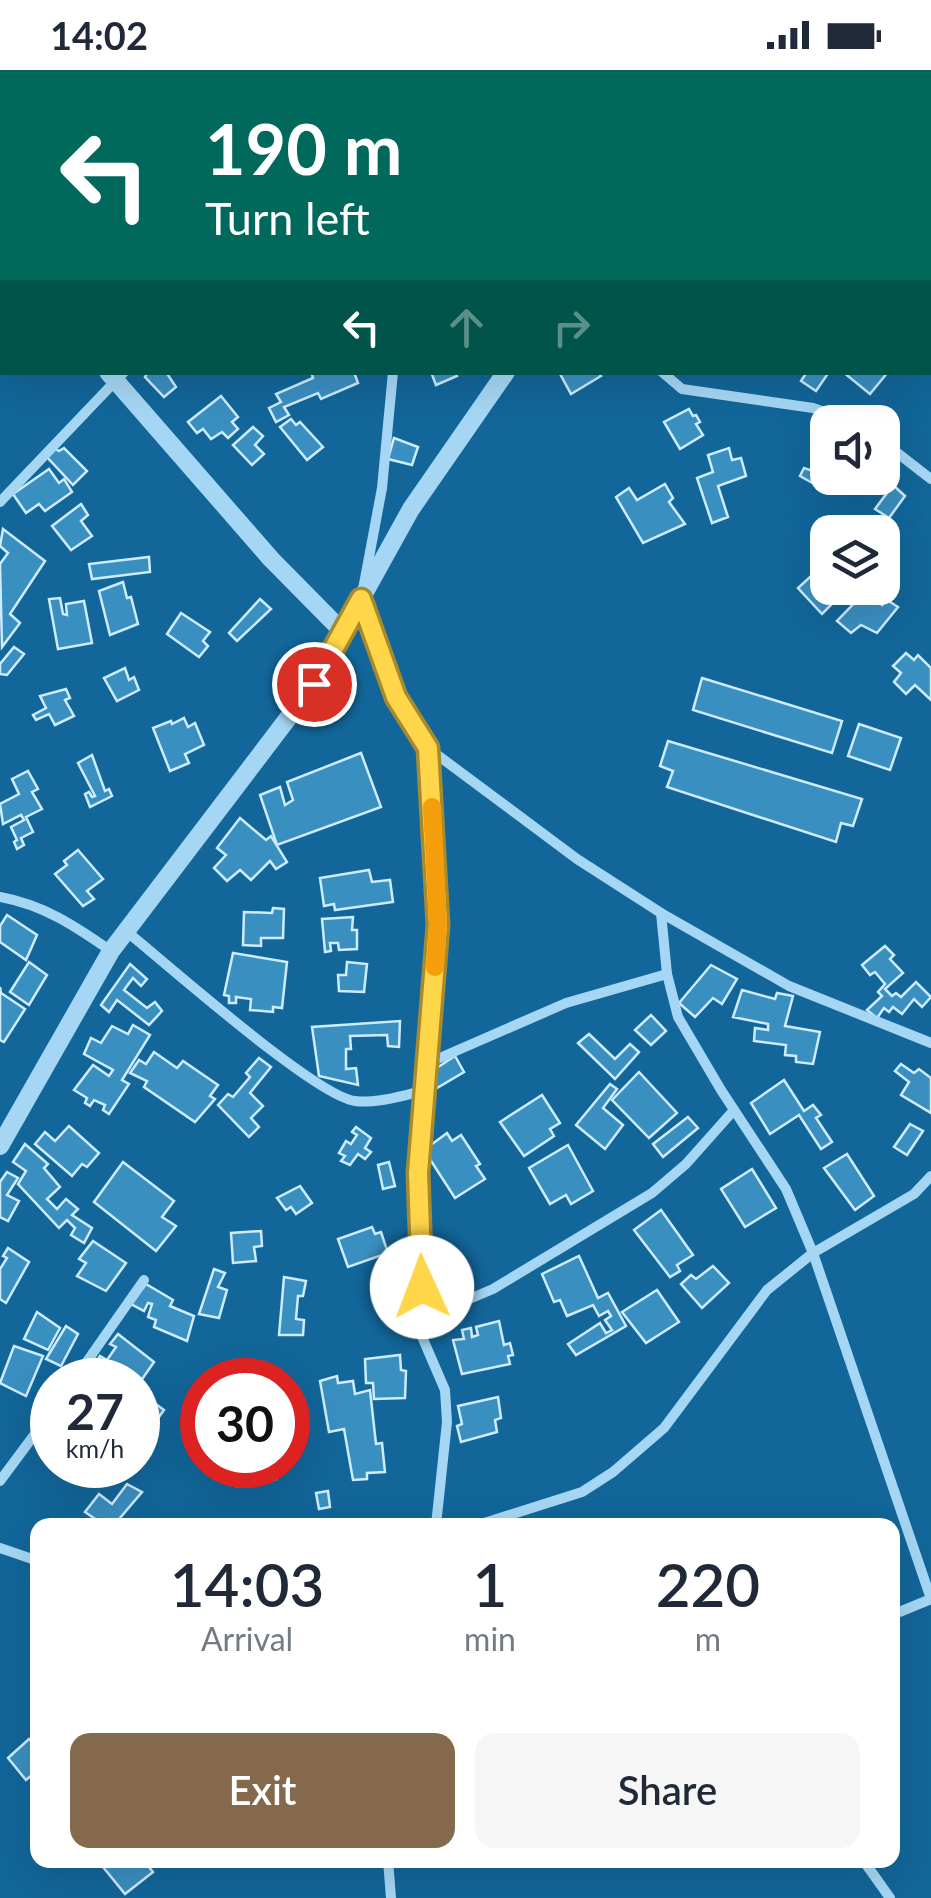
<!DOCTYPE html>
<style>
body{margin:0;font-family:Lato,sans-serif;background:#f6f6f7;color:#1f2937;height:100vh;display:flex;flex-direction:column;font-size:38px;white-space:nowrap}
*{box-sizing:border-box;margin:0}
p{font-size:32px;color:#747a83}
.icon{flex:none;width:55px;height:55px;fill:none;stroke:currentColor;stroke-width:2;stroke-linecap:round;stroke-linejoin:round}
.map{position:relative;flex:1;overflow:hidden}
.side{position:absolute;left:30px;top:1448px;width:870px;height:350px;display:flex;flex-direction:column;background:#fff;border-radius:20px;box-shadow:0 10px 40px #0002}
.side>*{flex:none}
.guide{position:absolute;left:0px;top:0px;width:932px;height:305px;box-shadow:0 10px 40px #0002;background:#00695c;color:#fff;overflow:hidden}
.fabs{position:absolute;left:810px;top:335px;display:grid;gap:20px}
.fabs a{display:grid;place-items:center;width:90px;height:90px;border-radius:20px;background:#fff;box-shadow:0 10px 40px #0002;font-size:50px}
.speed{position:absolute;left:30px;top:1288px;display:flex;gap:20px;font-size:50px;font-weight:700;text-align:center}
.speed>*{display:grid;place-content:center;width:130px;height:130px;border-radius:50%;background:#fff;box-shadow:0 10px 40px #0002;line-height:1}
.speed small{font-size:25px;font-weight:400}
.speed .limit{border:15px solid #d22;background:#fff;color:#111}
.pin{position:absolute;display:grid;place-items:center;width:85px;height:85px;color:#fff;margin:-42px;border:5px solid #fff;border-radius:50%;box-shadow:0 2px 10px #0007}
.me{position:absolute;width:110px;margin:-55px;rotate:358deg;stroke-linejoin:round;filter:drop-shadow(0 0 8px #0008)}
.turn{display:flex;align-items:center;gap:35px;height:210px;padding:0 40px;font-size:45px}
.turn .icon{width:130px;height:130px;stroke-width:2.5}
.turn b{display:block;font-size:70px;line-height:85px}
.lanes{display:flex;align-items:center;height:95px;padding:0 40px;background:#0003;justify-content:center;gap:50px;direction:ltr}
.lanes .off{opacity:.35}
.eta{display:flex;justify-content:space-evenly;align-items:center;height:170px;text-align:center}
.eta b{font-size:60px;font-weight:600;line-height:70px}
.action{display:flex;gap:20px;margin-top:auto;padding:20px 40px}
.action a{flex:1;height:115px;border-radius:20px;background:#84694d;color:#fff;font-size:40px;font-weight:600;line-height:115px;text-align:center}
.action a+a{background:#f6f6f7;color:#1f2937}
.status{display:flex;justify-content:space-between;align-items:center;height:70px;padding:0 50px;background:#fff;direction:ltr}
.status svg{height:28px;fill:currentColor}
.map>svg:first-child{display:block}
.building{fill:#3a8fc1;stroke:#cdecfe;stroke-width:2.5}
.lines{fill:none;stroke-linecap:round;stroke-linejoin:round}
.minor{stroke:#a5d7f4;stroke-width:10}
.tertiary{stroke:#a5d7f4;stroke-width:18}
.route-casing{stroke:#a68a30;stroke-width:25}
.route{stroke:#ffd54a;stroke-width:18}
.slow{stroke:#f59e0b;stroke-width:18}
</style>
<div class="status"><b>14:02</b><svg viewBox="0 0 49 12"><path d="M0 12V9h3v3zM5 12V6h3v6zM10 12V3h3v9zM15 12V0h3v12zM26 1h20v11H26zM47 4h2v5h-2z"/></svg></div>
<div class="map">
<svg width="931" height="1828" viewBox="0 0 931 1828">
<rect width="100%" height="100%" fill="#12669a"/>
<g class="building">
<polygon points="148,302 166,302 176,317 164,327 145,307"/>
<polygon points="311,302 354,302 358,313 321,329 318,323 284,337 289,345 276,352 269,338 281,332 276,324 313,308"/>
<polygon points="431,302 456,302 457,306 436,315"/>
<polygon points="559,302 598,302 601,306 571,324"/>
<polygon points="807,302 829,302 816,321 801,311"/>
<polygon points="843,302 888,302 870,324"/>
<polygon points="221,326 238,347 232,352 238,359 228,368 222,362 211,369 203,359 197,363 188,352"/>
<polygon points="689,339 693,346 696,345 700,352 696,354 703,365 680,379 664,352"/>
<polygon points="291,349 296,355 300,352 323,377 307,390 280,357"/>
<polygon points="253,357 263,366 255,375 264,384 252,395 233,375"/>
<polygon points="394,368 418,377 412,395 388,389"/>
<polygon points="54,378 59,381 64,378 87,401 73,415 46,386"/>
<polygon points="729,378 732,390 741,388 746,406 718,416 728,447 712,453 697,408 713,402 708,385"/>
<polygon points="827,379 828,408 834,408 832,414 820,410 816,415 800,406 804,398 819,403 823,391 814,386 817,381 825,385"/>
<polygon points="49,399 59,413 64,409 72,422 45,441 39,434 26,443 13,424"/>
<polygon points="665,414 673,428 669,432 685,454 643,473 616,427 629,418 637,430"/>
<polygon points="893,415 905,426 889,448 875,439"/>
<polygon points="81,434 88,445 81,451 92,466 71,480 52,456"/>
<polygon points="3,459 45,491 10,544 20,553 2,577 0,494 8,483 0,476"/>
<polygon points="149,487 150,502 92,509 89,494"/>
<polygon points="810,507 820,518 824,515 836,530 822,544 798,518"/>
<polygon points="123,512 127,528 131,527 138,554 110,565 99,521"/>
<polygon points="867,520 882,535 887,530 898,537 877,563 861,555 851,563 837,551"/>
<polygon points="60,528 63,544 67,545 66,534 84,531 92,573 58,579 49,529"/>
<polygon points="260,529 271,539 237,571 229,563"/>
<polygon points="181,543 210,562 203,571 208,576 199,587 167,564"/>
<polygon points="14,577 24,584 7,605 0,604 0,594"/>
<polygon points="906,583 914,590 918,585 931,598 931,630 915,615 906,624 894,612 901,603 893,596"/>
<polygon points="125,598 129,610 134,607 139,620 117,631 104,608"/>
<polygon points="702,608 842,651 832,683 693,640"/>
<polygon points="66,619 70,628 65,630 74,646 55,655 49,644 36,650 33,645 46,638 40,626"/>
<polygon points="184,648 188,657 195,653 204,675 185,684 189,693 170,701 153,658 171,651 172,654"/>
<polygon points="859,654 901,668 890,700 848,686"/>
<polygon points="668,671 862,729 853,756 841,753 836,772 667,717 673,701 660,696"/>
<polygon points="361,683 381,737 277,775 260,725 280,717 285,735 293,730 287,712"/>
<polygon points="92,685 105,721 109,719 112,726 90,737 85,724 89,722 92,727 95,726 78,693"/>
<polygon points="28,701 38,719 32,722 42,739 26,747 33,762 21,768 24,775 17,779 14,772 17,770 11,757 24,750 21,745 3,754 0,734 19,724 12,709"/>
<polygon points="240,748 266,770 271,766 287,792 276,799 270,791 251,810 240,800 227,811 214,798 226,785 217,778"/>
<polygon points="78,780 103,809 87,821 94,829 83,836 55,804 67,795 64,791"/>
<polygon points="369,800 372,812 390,810 393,832 335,840 334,834 324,836 320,808"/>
<polygon points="273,838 284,839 283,868 261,868 261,876 243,875 244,842 272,843"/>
<polygon points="7,845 37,865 26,890 0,872 0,856"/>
<polygon points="353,847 352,860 357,860 357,879 339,880 338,873 330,873 331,881 325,882 322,849"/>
<polygon points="885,876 894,885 890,889 903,903 885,919 892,926 896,923 901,927 916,912 931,927 922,937 914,929 902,944 893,937 889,942 884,938 877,948 867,940 882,926 878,922 885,914 875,902 870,905 862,895"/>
<polygon points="233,883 287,892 282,938 273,937 273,942 250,940 251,929 236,927 236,933 229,933 229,926 224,925"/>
<polygon points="29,892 47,905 29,935 10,922"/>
<polygon points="347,892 367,894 364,922 339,921 338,905 346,905"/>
<polygon points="130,894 147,909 141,916 133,908 124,920 147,938 155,932 162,941 149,955 117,930 109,942 101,935"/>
<polygon points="711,895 737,909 722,934 713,928 695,947 679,933"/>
<polygon points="0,917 1,923 25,939 4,972 0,970"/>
<polygon points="742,920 775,929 777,923 793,926 785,956 820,962 813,994 796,992 796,986 785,985 786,975 754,971 755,958 768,960 768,954 733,947"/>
<polygon points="651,945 666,961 651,975 635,960"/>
<polygon points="400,951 399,977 388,976 387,965 350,966 351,979 346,979 346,999 356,998 358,1015 319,1006 312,957"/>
<polygon points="133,955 150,965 122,1010 129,1014 109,1044 103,1040 105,1035 94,1030 90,1036 85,1033 87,1028 74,1020 93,995 109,1006 113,1000 84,984 91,968 101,973 112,956 128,964"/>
<polygon points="589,964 615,989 630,974 639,982 615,1009 578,973"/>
<polygon points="154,982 177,998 183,991 218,1015 210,1026 215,1029 195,1052 144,1017 147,1011 130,1003 139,990 146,994"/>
<polygon points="455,986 464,1002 437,1018 429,1003"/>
<polygon points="259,988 271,997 250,1023 263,1036 251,1048 259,1057 249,1067 218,1035 228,1024 233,1027 250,1007 246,1003"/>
<polygon points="901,994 914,1003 919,999 931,1008 931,1043 901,1025 909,1012 895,1001"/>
<polygon points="639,1002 677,1043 649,1068 612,1030"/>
<polygon points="784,1010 804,1041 813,1035 821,1045 816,1048 832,1072 821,1079 799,1045 770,1064 751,1033"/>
<polygon points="610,1014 617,1019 603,1038 623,1055 605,1079 576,1055"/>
<polygon points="542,1025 560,1053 550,1059 554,1066 524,1086 500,1052"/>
<polygon points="688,1047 698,1058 663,1087 653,1074"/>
<polygon points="910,1054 923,1061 907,1085 894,1077"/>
<polygon points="69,1056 99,1083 87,1097 82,1094 72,1106 35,1074 45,1062 55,1071"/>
<polygon points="356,1057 371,1068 365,1078 371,1082 365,1089 358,1084 350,1095 341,1091 345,1086 339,1083 346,1071 351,1074 357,1065 352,1062"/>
<polygon points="447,1063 452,1071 461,1065 480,1094 476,1096 485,1109 455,1128 424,1080"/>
<polygon points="25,1074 48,1094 44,1098 60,1117 47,1129 57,1139 66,1129 78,1139 72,1145 92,1158 84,1173 71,1165 75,1158 67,1150 59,1158 18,1114 26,1101 13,1092"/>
<polygon points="568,1075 593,1121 571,1134 566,1125 550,1134 529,1098"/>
<polygon points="847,1084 874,1126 855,1140 824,1098"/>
<polygon points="123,1092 174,1131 162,1147 176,1156 156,1181 94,1132"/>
<polygon points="389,1092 395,1116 383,1119 378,1095"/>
<polygon points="752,1099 776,1138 745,1157 721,1119"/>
<polygon points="7,1102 18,1108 7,1125 19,1131 8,1151 0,1147 0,1112"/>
<polygon points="300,1116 312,1133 296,1144 291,1137 286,1140 277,1128"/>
<polygon points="661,1140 693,1185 677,1195 680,1201 670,1207 634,1160"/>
<polygon points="372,1157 375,1164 381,1162 388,1183 348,1197 338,1169"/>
<polygon points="261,1161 262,1176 254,1177 256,1191 233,1193 231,1163"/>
<polygon points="93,1171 126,1193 106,1221 77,1206 86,1193 79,1189"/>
<polygon points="8,1178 29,1192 6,1233 0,1229 0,1199 7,1188 3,1186"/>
<polygon points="579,1186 598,1228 608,1223 626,1256 576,1285 568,1274 600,1253 606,1263 612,1260 605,1250 611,1246 608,1241 599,1246 593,1235 567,1246 560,1230 554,1232 542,1204"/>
<polygon points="713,1196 729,1213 702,1238 681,1214 691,1205 696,1209"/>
<polygon points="214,1199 225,1203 218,1217 227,1220 219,1248 199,1244"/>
<polygon points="284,1207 306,1211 303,1226 298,1226 296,1249 304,1250 303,1265 279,1265"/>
<polygon points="146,1214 173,1230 170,1236 194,1246 187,1271 154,1257 156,1250 148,1247 152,1234 148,1233 144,1241 131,1234"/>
<polygon points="657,1220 679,1252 646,1273 622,1242"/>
<polygon points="37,1242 60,1258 48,1280 24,1269"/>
<polygon points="499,1251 504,1275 510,1273 513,1285 508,1286 510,1294 462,1304 453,1270 464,1269 462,1260 471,1258 472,1267 478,1265 476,1257"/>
<polygon points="66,1256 78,1264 61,1296 46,1289"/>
<polygon points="118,1264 154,1292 138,1315 138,1310 106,1310 109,1306 94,1295 100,1286 107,1290 116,1277 110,1274"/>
<polygon points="14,1276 43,1286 26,1326 0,1313"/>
<polygon points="400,1285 401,1300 406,1301 405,1328 374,1329 373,1313 366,1313 365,1289"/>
<polygon points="337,1306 338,1313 353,1311 355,1324 370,1320 376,1374 382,1373 385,1402 367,1403 367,1409 353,1410 344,1359 329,1362 320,1311"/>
<polygon points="138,1321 164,1340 143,1369 138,1365"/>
<polygon points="498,1327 501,1348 495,1350 497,1362 461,1372 457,1356 462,1354 458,1336"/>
<polygon points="233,1395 272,1395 276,1409 237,1416"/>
<polygon points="127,1414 142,1422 114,1455 104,1455 85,1442 99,1424 112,1434"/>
<polygon points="328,1421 330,1437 319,1439 316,1423"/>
<polygon points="29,1669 38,1679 38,1700 26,1710 8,1688"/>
<polygon points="111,1790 143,1790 153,1802 125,1824 103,1797"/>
</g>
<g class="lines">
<g class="minor">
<polyline points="609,0 612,2"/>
<polyline points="332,2 333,0"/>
<polyline points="930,211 931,211"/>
<polyline points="662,302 682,319 813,338 854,352"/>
<polyline points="882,371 931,409"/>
<polyline points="0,432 124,302"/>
<polyline points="364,514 382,418 393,302"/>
<polyline points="362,530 396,627 428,678 577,789 661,843 789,916 931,973"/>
<polyline points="428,678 439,855 418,1103 423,1269 445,1320 447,1352 436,1455"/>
<path d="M0,827C44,835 75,856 111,881"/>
<polyline points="661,843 667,904 678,947 721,1020 786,1119 813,1183 931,1529"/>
<path d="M126,861C166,893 315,1026 355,1031C377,1034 403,1025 424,1021"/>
<polyline points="426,994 566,933 667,904"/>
<polyline points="422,1249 493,1219 652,1123 686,1094 734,1040"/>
<polyline points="74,1310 144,1210"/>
<polyline points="0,1411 52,1341"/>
<polyline points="478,1455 582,1422 613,1402 664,1358 767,1220 813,1183 914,1124 931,1106"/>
<polyline points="0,1478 38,1491"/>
<polyline points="892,1545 931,1529"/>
<polyline points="388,1790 391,1828"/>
<polyline points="863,1790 890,1828"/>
</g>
<g class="tertiary">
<polyline points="684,2 685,0"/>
<polyline points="0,132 2,137"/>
<polyline points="108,302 271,489 344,563"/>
<polyline points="0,1076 111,881 314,614 411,439 506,302"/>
</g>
</g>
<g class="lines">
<defs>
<polyline id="route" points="314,614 361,529 396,627 428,678 438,855 418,1103 422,1217"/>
</defs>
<use href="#route" class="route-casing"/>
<use href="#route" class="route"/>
<polyline class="slow" points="432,737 438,855 435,897"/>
</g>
</svg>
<div class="fabs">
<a><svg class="icon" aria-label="sound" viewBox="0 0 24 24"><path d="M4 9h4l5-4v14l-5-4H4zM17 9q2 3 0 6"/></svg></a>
<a><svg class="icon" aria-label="layers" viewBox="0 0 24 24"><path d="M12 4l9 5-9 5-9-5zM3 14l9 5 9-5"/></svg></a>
</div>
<div class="speed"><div>27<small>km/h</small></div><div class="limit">30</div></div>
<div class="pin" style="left:314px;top:614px;background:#d93025"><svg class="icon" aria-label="arrive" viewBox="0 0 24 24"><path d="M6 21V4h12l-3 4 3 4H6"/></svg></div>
<svg class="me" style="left:422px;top:1217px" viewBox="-20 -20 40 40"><circle r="19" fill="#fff"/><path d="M0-13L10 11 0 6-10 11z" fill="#ffd54a"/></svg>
<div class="guide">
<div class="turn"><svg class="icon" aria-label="left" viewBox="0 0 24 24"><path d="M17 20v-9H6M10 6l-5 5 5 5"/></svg><div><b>190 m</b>Turn left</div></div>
<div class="lanes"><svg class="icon" aria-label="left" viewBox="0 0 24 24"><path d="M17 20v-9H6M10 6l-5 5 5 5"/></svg><svg class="icon off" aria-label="ahead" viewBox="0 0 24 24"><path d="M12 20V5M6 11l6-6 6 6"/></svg><svg class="icon off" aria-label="right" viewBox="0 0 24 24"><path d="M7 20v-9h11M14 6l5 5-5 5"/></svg></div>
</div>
<section class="side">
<div class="eta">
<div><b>14:03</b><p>Arrival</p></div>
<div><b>1</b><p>min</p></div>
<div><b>220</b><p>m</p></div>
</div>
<div class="action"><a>Exit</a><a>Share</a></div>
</section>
</div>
